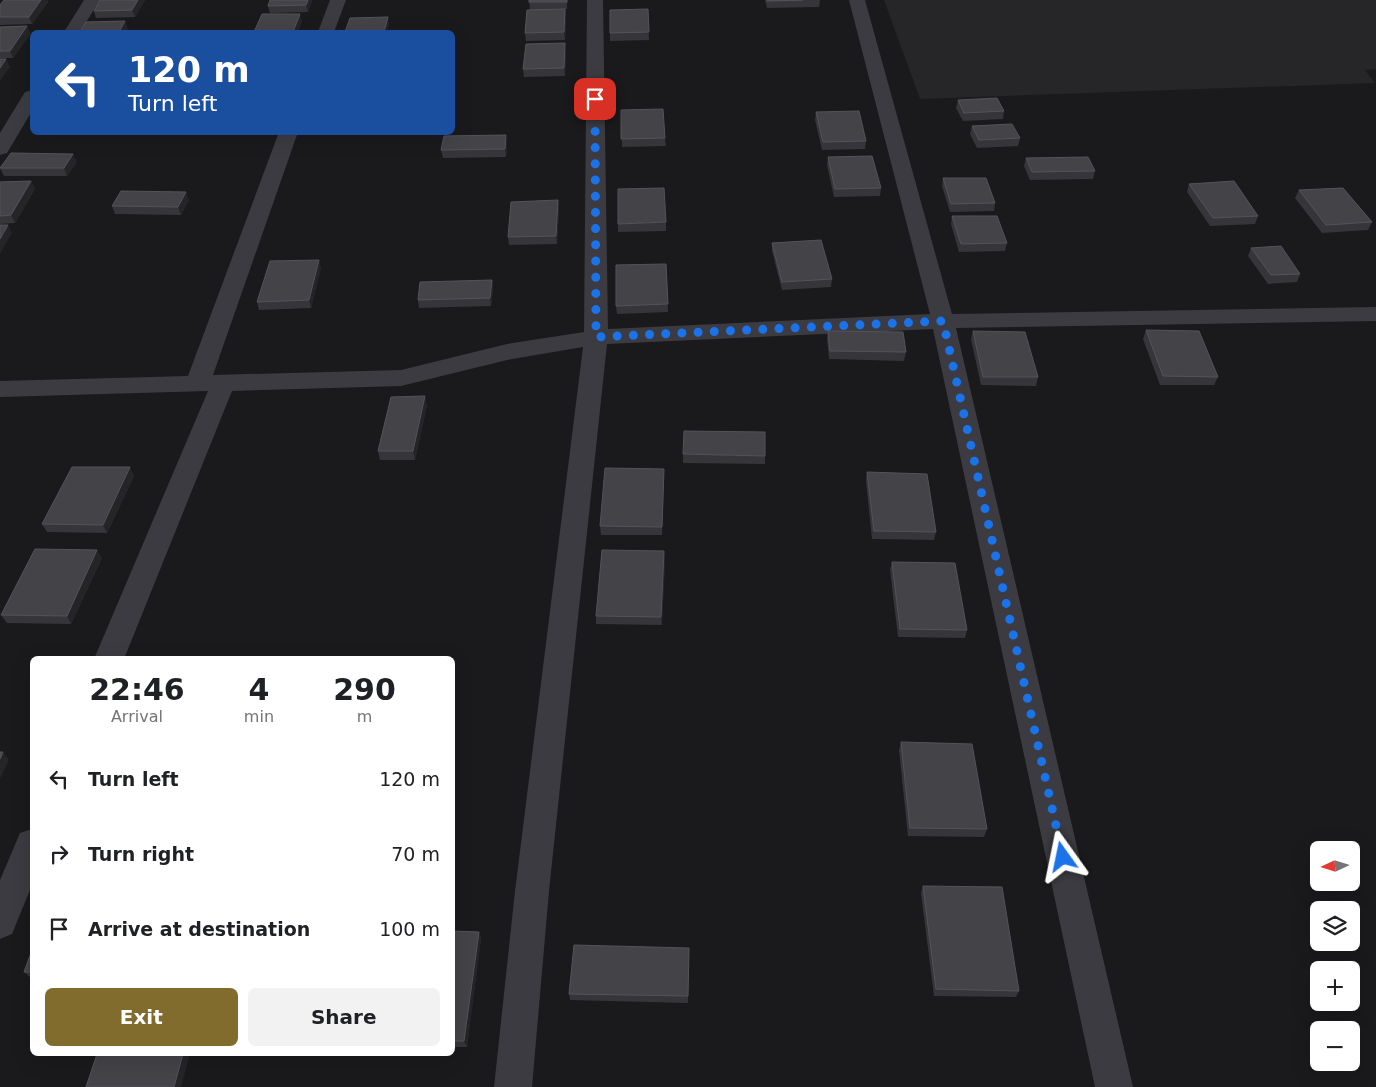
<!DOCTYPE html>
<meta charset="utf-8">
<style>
body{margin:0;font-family:"DejaVu Sans",sans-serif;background:#f2f2f2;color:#202124;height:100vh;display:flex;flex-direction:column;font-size:19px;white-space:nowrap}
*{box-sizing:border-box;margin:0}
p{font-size:16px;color:#757577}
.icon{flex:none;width:28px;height:28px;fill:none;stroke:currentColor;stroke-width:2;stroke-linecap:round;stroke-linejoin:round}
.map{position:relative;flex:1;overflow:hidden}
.details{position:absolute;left:30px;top:656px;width:425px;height:400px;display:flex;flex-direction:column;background:#fff;border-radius:8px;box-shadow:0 5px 20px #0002}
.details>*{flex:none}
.banner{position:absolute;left:30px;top:30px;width:425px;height:105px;border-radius:8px;box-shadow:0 5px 20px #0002;background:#1a4fa0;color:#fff;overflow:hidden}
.needle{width:32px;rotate:266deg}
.fabs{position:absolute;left:1310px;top:841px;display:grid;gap:10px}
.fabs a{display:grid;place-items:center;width:50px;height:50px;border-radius:8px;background:#fff;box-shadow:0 5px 20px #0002;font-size:25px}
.pin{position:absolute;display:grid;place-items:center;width:42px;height:42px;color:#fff;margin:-21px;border-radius:10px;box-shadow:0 2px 8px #0006}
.me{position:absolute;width:55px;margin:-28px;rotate:348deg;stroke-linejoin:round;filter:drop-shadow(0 0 4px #0008)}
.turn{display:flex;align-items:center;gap:18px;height:105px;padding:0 15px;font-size:22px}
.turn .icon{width:65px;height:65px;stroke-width:2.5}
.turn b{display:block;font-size:35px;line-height:42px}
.eta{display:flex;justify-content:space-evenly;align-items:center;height:85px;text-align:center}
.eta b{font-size:30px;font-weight:700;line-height:35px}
.button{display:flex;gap:10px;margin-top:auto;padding:10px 15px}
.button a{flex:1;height:58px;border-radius:8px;background:#816b2d;color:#fff;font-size:20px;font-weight:700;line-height:58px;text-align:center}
.button a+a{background:#f2f2f2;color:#202124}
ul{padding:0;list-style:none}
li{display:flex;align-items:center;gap:15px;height:75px;padding:0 15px}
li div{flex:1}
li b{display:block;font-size:19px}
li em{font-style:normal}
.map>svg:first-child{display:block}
.built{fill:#262629}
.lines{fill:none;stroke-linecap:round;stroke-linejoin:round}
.minor{fill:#3b3b41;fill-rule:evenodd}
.wall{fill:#36363a}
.shaded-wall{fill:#252528}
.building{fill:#434348;stroke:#53545a}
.route{stroke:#1a73e8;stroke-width:9;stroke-dasharray:0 16.2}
</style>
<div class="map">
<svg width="1376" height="1087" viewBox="0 0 1376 1087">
<rect width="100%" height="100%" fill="#1a1a1c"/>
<polygon class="built" points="884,0 1376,0 1376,69 1365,70 1375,83 920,99"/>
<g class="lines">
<g class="minor">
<polygon points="84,0 100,0 80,32 64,32"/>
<polygon points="330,0 346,0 334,32 318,32"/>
<polygon points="587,0 603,0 608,329 930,314 849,0 865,0 952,314 1376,307 1376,321 956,328 1133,1087 1095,1087 933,329 607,344 549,891 532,1087 494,1087 515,891 583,347 507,360 401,386 232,391 124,659 94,659 208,391 0,397 0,381 188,376 279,132 298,132 213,375 401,370 507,344 584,332"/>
<polygon points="32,90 32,111 7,153 0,155 0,133 25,92"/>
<polygon points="32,829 32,885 12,934 0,939 0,880 20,833"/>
</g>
</g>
<g class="wall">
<polygon points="4,0 47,0 48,2 32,24 0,25 0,5"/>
<polygon points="145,0 135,17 96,18 94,11"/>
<polygon points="312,0 308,12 270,13 268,6"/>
<polygon points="529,0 567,0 567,9 530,10"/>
<polygon points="765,0 820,0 819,7 767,8"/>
<polygon points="565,9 566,16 565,40 526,41 525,33"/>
<polygon points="648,9 649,40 610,41 610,33"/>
<polygon points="27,26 30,34 13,58 0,58 0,27"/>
<polygon points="566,50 565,76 524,77 523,69"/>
<polygon points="958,100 1004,111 1003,119 963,121 956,108"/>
<polygon points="621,110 665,138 666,146 622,147"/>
<polygon points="816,112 866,141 865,149 822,150 815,120"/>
<polygon points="972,126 1020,138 1018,146 977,148 970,134"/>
<polygon points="507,143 506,157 443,158 441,150"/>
<polygon points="828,157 881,188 880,196 834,197 827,165"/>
<polygon points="1026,158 1095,171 1093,179 1030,180 1024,166"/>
<polygon points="77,162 67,176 4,176 0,168"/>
<polygon points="943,178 995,203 994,211 950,212 942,186"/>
<polygon points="31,181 35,189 15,223 0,224 0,182"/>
<polygon points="1189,184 1258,216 1255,224 1210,226 1187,192"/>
<polygon points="1299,190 1372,222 1368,230 1322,233 1295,198"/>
<polygon points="189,200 181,215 115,214 112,206"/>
<polygon points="558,200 559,208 557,244 509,245 508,237"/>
<polygon points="952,216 1007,243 1005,251 959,252 951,224"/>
<polygon points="666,222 666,231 618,232 618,224"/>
<polygon points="772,243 832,279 831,287 782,290 772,251"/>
<polygon points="1251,248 1300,274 1297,282 1268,284 1248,256"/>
<polygon points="666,264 668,312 617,314 616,306"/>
<polygon points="321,268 311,308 259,310 257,302"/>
<polygon points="492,280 493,288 491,306 419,308 418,300"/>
<polygon points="1146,330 1218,377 1214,385 1160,385 1143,339"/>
<polygon points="828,331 906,352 904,361 829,359 827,339"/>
<polygon points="973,331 1038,377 1036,386 981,385 971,339"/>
<polygon points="427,405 415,460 380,460 378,451"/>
<polygon points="683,454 765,456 765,464 683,463"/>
<polygon points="867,472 936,532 934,540 872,539 866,481"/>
<polygon points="134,476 107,533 47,532 42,524"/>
<polygon points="664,477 662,535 601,535 600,526"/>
<polygon points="102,558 71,624 7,623 1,615"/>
<polygon points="665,559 662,625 596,624 596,616"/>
<polygon points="892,562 967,630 965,638 898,637 890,570"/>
<polygon points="901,742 987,829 984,837 908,836 899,750"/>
<polygon points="923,886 1019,991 1016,997 934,996 921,893"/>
<polygon points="452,931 479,932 481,938 467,1047 452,1047"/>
<polygon points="689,948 688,1003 570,1000 569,994"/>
<polygon points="32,950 32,978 31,978 24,972"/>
</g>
<g class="shaded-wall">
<polygon points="41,0 47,0 48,2 32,24 29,17"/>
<polygon points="138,0 145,0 135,17 132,10"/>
<polygon points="308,0 312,0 308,12 306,5"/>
<polygon points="565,9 566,16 565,40 564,32"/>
<polygon points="300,14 302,21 298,32 293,32"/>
<polygon points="388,17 389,24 387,32 384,32"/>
<polygon points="125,21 128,29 126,32 119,32"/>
<polygon points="27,26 30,34 13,58 10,51"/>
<polygon points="565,43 566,50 565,76 564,68"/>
<polygon points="6,59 10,67 0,81 0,68"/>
<polygon points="506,135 507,143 506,157 505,149"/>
<polygon points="73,154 77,162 67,176 64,168"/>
<polygon points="31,181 35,189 15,223 11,215"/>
<polygon points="186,192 189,200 181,215 178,207"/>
<polygon points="558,200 559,208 557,244 556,236"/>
<polygon points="8,225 12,233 0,254 0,239"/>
<polygon points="319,260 321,268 311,308 309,300"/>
<polygon points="492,280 493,288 491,306 490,298"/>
<polygon points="425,396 427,405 415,460 413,451"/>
<polygon points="130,467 134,476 107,533 103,525"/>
<polygon points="97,550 102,558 71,624 67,616"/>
<polygon points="664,551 665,559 662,625 661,617"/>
<polygon points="3,752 9,760 0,779 0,759"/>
<polygon points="479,932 481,938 467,1047 464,1041"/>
<polygon points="183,1054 190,1054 181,1087 174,1087"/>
</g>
<g class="building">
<polygon points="4,0 41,0 29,17 0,17 0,5"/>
<polygon points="100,0 138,0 132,10 94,11"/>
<polygon points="270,0 308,0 306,5 268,6"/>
<rect x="529" y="0" width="38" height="2"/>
<polygon points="767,0 803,0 767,1"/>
<polygon points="565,9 564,32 525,33 527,10"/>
<polygon points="648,9 649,32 610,33 610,10"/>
<polygon points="262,14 300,14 293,32 254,32"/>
<polygon points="388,17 384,32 345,32 350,18"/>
<polygon points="125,21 119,32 80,32 86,22"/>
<polygon points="27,26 10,51 0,51 0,27"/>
<polygon points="565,43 564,68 523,69 526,44"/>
<polygon points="0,59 6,59 0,68"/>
<polygon points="997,98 1004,111 964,113 958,100"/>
<polygon points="663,109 665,138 621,139 621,110"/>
<polygon points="859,111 866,141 823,142 816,112"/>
<polygon points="1012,124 1020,138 979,140 972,126"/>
<polygon points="506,135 505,149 441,150 444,136"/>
<polygon points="11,153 73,154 64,168 0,168"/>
<polygon points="872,156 881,188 835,189 828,157"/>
<polygon points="1088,157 1095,171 1032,172 1026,158"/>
<polygon points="943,178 986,178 995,203 951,204"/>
<polygon points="31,181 11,215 0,216 0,182"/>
<polygon points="1234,181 1258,216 1213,218 1189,184"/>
<polygon points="664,188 666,222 618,224 618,189"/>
<polygon points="1343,188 1372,222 1326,225 1299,190"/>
<polygon points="121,191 186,192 178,207 112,206"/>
<polygon points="558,200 556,236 508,237 511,202"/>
<polygon points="952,216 997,216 1007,243 961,244"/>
<polygon points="0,225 8,225 0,239"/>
<polygon points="821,240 832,279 782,282 772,243"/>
<polygon points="1281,246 1300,274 1271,275 1251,248"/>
<polygon points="319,260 309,300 257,302 270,261"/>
<polygon points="666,264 668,304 616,306 616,265"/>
<polygon points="492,280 490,298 418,300 420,282"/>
<polygon points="1146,330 1199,331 1218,377 1163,376"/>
<polygon points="828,331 903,332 906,352 830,351"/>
<polygon points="973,331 1025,332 1038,377 983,377"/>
<polygon points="425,396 413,451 378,451 391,397"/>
<polygon points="684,431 765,432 765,456 683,454"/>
<polygon points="72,467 130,467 103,525 42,524"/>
<polygon points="605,468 664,469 662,527 600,526"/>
<polygon points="867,472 927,474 936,532 874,531"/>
<polygon points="35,549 97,550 67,616 1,615"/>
<polygon points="602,550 664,551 661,617 596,616"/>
<polygon points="892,562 955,563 967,630 900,629"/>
<polygon points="901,742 972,744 987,829 910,828"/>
<polygon points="0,752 3,752 0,759"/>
<polygon points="923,886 1002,887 1019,991 936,989"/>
<polygon points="452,931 479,932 464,1041 452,1041"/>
<polygon points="574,945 689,948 688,996 569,994"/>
<polygon points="32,950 32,972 24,972"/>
<polygon points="97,1054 183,1054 174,1087 86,1087"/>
</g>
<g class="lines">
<polyline class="route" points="595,99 596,337 943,321 1063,857"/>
</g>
</svg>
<div class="fabs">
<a><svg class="needle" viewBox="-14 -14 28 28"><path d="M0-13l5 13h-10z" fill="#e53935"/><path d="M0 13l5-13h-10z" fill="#757577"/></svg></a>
<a><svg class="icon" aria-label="layers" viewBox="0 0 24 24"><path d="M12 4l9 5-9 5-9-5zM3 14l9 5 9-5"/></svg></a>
<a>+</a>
<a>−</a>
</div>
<div class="pin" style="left:595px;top:99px;background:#d93025"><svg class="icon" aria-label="arrive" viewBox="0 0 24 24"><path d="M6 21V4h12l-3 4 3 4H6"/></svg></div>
<svg class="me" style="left:1063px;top:857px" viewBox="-20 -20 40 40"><path d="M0-17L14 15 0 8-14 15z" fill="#1a73e8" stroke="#fff" stroke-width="4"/></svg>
<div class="banner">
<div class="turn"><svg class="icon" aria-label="left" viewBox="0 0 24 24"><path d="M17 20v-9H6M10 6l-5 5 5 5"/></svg><div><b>120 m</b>Turn left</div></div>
</div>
<section class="details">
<div class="eta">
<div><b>22:46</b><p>Arrival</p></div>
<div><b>4</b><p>min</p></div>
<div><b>290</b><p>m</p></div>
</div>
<ul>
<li><svg class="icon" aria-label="left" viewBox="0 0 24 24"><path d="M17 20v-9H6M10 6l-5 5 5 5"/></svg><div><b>Turn left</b></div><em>120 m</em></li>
<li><svg class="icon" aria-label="right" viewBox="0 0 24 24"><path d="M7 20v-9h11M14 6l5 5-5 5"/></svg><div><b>Turn right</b></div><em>70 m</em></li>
<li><svg class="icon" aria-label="arrive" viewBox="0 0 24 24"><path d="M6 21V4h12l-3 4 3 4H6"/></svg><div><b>Arrive at destination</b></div><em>100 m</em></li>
</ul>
<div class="button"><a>Exit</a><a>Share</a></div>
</section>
</div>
